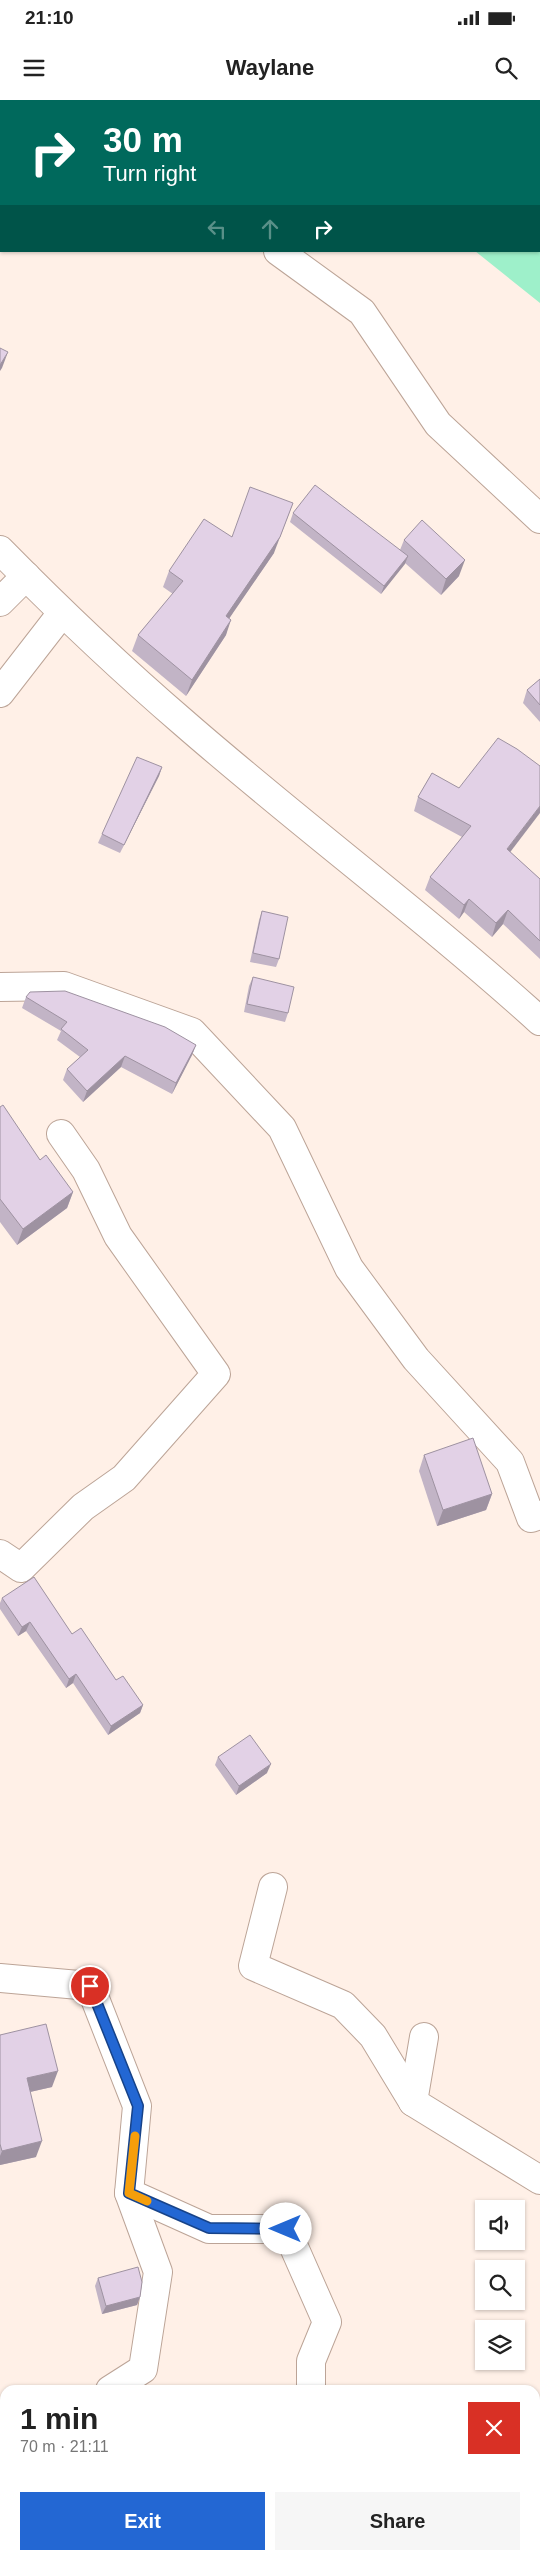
<!DOCTYPE html>
<meta charset="utf-8">
<style>
body{margin:0;font-family:Helvetica,sans-serif;background:#f6f6f6;color:#222;height:100vh;display:flex;flex-direction:column;font-size:19px;white-space:nowrap}
*{box-sizing:border-box;margin:0}
p{font-size:16px;color:#767676}
.icon{flex:none;width:28px;height:28px;fill:none;stroke:currentColor;stroke-width:2;stroke-linecap:round;stroke-linejoin:round}
.map{position:relative;flex:1;overflow:hidden}
.side{position:absolute;left:0px;top:2285px;width:540px;height:175px;display:flex;flex-direction:column;background:#fff;border-radius:15px 15px 0 0;box-shadow:0 1px 4px #0004}
.side>*{flex:none}
.top-card{position:absolute;left:0px;top:0px;width:540px;height:152px;box-shadow:0 1px 4px #0004;background:#00695c;color:#fff;overflow:hidden}
.tools{position:absolute;left:475px;top:2100px;display:grid;gap:10px}
.tools a{display:grid;place-items:center;width:50px;height:50px;border-radius:0px;background:#fff;box-shadow:0 1px 4px #0004;font-size:25px}
.pin{position:absolute;display:grid;place-items:center;width:42px;height:42px;color:#fff;margin:-21px;border:2px solid #fff;border-radius:50%;box-shadow:0 1px 5px #0007}
.me{position:absolute;width:55px;margin:-28px;rotate:270deg;stroke-linejoin:round;filter:drop-shadow(0 0 4px #0008)}
.turn{display:flex;align-items:center;gap:18px;height:105px;padding:0 20px;font-size:22px}
.turn .icon{width:65px;height:65px;stroke-width:2.5}
.turn b{display:block;font-size:35px;line-height:42px}
.lanes{display:flex;align-items:center;height:48px;padding:0 20px;background:#0003;justify-content:center;gap:25px;direction:ltr}
.lanes .off{opacity:.35}
.round{display:grid;place-items:center;flex:none;width:52px;height:52px;border-radius:0px;background:#f6f6f6}
.overview{display:flex;align-items:center;justify-content:space-between;height:85px;padding:0 20px}
h1{font-size:30px;font-weight:800;line-height:38px}
.primary-button{display:flex;gap:10px;margin-top:auto;padding:10px 20px}
.primary-button a{flex:1;height:58px;border-radius:0px;background:#2367d3;color:#fff;font-size:20px;font-weight:800;line-height:58px;text-align:center}
.primary-button a+a{background:#f6f6f6;color:#222}
.status{display:flex;justify-content:space-between;align-items:center;height:35px;padding:0 25px;background:#fff;direction:ltr}
.status svg{height:14px;fill:currentColor}
header{display:flex;justify-content:space-between;align-items:center;height:65px;padding:0 20px;background:#fff;font-size:22px;font-weight:800}
.map>svg:first-child{display:block}
.green{fill:#9ef0ca}
.lines{fill:none;stroke-linecap:round;stroke-linejoin:round}
.minor-casing{stroke:#bca497;stroke-width:30}
.minor{stroke:#fff;stroke-width:28}
.wall{fill:#c2b4c6}
.shaded-wall{fill:#9e92a1}
.building{fill:#e2d1e6;stroke:#9e92a1}
.route-casing{stroke:#174389;stroke-width:12}
.route{stroke:#2367d3;stroke-width:9}
.slow{stroke:#f59e0b;stroke-width:9}
</style>
<div class="status"><b>21:10</b><svg viewBox="0 0 49 12"><path d="M0 12V9h3v3zM5 12V6h3v6zM10 12V3h3v9zM15 12V0h3v12zM26 1h20v11H26zM47 4h2v5h-2z"/></svg></div>
<header><svg class="icon" aria-label="menu" viewBox="0 0 24 24"><path d="M4 6h16M4 12h16M4 18h16"/></svg>Waylane<svg class="icon" aria-label="search" viewBox="0 0 24 24"><circle cx="10" cy="10" r="6"/><path d="M15 15l6 6"/></svg></header>
<div class="map">
<svg width="540" height="2460" viewBox="0 0 540 2460">
<rect width="100%" height="100%" fill="#fff0e7"/>
<polygon class="green" points="277,0 540,0 540,203 475,151 539,151 539,1"/>
<g class="lines">
<defs>
<g id="minor">
<polyline points="36,0 39,1"/>
<polyline points="278,151 362,212 438,324 540,419"/>
<path d="M0,450C59,510 120,568 184,623C301,725 425,817 540,921"/>
<polyline points="0,502 26,476"/>
<polyline points="0,593 62,513"/>
<polyline points="0,887 64,886 192,932 282,1028 349,1168 416,1259 510,1362 531,1418 540,1415"/>
<polyline points="0,1454 21,1468 83,1407 124,1378 216,1274 118,1136 86,1070 61,1034"/>
<polyline points="273,1787 253,1866 343,1905 373,1936 413,2002"/>
<polyline points="0,1878 90,1886 137,2006 129,2093 209,2129 286,2129 327,2222 311,2261 311,2290"/>
<polyline points="424,1937 413,2002 540,2080"/>
<polyline points="110,2290 143,2269 158,2172 129,2093"/>
<polyline points="0,2379 5,2373"/>
</g>
</defs>
<use href="#minor" class="minor-casing"/>
<use href="#minor" class="minor"/>
</g>
<g class="wall">
<polygon points="0,7 1,8 1,73 0,72"/>
<polygon points="293,413 400,450 404,440 459,476 441,495 405,463 381,494 290,422"/>
<polygon points="232,437 274,453 229,518 226,535 186,596 132,551 138,535 173,494 163,487 169,471"/>
<polygon points="540,579 540,622 523,603 527,590"/>
<polygon points="162,667 159,676 120,753 98,743 102,734"/>
<polygon points="432,673 510,752 540,779 540,859 503,824 492,837 464,812 459,819 425,790 430,777 462,737 414,711 418,697"/>
<polygon points="262,811 279,859 276,867 250,862 259,820"/>
<polygon points="253,877 288,913 285,922 244,912 249,886"/>
<polygon points="26,897 196,945 192,955 172,994 121,967 83,1002 63,980 67,969 80,957 57,940 61,931 22,908"/>
<polygon points="0,1007 40,1060 73,1092 67,1108 17,1145 0,1122"/>
<polygon points="424,1355 492,1394 486,1410 437,1426 419,1371"/>
<polygon points="2,1498 72,1534 116,1580 143,1605 140,1613 108,1635 73,1583 66,1588 26,1531 18,1536 0,1509 0,1503"/>
<polygon points="218,1657 267,1673 236,1695 215,1665"/>
<polygon points="0,1935 52,1987 30,1992 36,2057 0,2065"/>
<polygon points="98,2178 140,2197 137,2205 102,2214 95,2186"/>
</g>
<g class="shaded-wall">
<polygon points="8,252 2,268 0,271 0,265"/>
<polygon points="293,403 274,453 220,532 226,516"/>
<polygon points="408,456 405,464 381,494 384,486"/>
<polygon points="465,460 459,476 441,495 446,479"/>
<polygon points="231,520 226,535 186,596 192,580"/>
<polygon points="162,667 159,676 120,753 124,745"/>
<polygon points="540,706 540,713 502,763 507,749"/>
<polygon points="469,799 464,812 459,819 464,805"/>
<polygon points="508,810 503,824 492,837 496,823"/>
<polygon points="196,945 192,955 172,994 176,983"/>
<polygon points="125,956 121,967 83,1002 87,991"/>
<polygon points="73,1092 67,1108 17,1145 23,1129"/>
<polygon points="492,1394 486,1410 437,1426 443,1410"/>
<polygon points="30,1522 26,1531 18,1536 22,1527"/>
<polygon points="76,1574 73,1583 66,1588 69,1579"/>
<polygon points="143,1605 140,1613 108,1635 111,1626"/>
<polygon points="271,1664 267,1673 236,1695 239,1686"/>
<polygon points="58,1971 52,1987 21,1994 27,1978"/>
<polygon points="42,2041 36,2057 0,2065 0,2056 2,2051"/>
<polygon points="140,2197 137,2205 102,2214 106,2206"/>
</g>
<g class="building">
<polygon points="0,7 1,8 1,59 0,58"/>
<polygon points="0,248 8,252 0,265"/>
<polygon points="315,385 408,456 384,486 293,413"/>
<polygon points="250,387 293,403 280,437 226,516 231,520 192,580 138,535 183,481 169,471 204,419 232,437"/>
<polygon points="422,420 465,460 446,479 404,440"/>
<polygon points="540,579 540,605 527,590"/>
<polygon points="498,638 517,649 540,666 540,706 507,749 540,779 540,841 508,810 496,823 469,799 464,805 430,777 471,726 418,697 432,673 459,688"/>
<polygon points="137,657 162,667 124,745 102,734"/>
<polygon points="262,811 288,817 279,859 253,853"/>
<polygon points="253,877 294,887 288,913 247,904"/>
<polygon points="65,891 165,927 196,945 176,983 125,956 87,991 67,969 88,950 61,929 67,922 26,897 30,892"/>
<polygon points="3,1005 40,1060 46,1055 73,1092 23,1129 0,1099 0,1007"/>
<polygon points="473,1338 492,1394 443,1410 424,1355"/>
<polygon points="34,1477 72,1534 81,1528 116,1580 123,1576 143,1605 111,1626 76,1574 69,1579 30,1522 22,1527 2,1498"/>
<polygon points="250,1635 271,1664 239,1686 218,1657"/>
<polygon points="46,1924 58,1971 27,1978 42,2041 2,2051 0,2044 0,1935"/>
<polygon points="138,2167 142,2182 140,2197 106,2206 98,2178"/>
</g>
<g class="lines">
<defs>
<polyline id="route" points="90,1886 138,2006 129,2093 209,2128 286,2129"/>
</defs>
<use href="#route" class="route-casing"/>
<use href="#route" class="route"/>
<polyline class="slow" points="135,2036 129,2093 147,2101"/>
</g>
</svg>
<div class="tools">
<a><svg class="icon" aria-label="sound" viewBox="0 0 24 24"><path d="M4 9h4l5-4v14l-5-4H4zM17 9q2 3 0 6"/></svg></a>
<a><svg class="icon" aria-label="search" viewBox="0 0 24 24"><circle cx="10" cy="10" r="6"/><path d="M15 15l6 6"/></svg></a>
<a><svg class="icon" aria-label="layers" viewBox="0 0 24 24"><path d="M12 4l9 5-9 5-9-5zM3 14l9 5 9-5"/></svg></a>
</div>
<div class="pin" style="left:90px;top:1886px;background:#d93025"><svg class="icon" aria-label="arrive" viewBox="0 0 24 24"><path d="M6 21V4h12l-3 4 3 4H6"/></svg></div>
<svg class="me" style="left:286px;top:2129px" viewBox="-20 -20 40 40"><circle r="19" fill="#fff"/><path d="M0-13L10 11 0 6-10 11z" fill="#2367d3"/></svg>
<div class="top-card">
<div class="turn"><svg class="icon" aria-label="right" viewBox="0 0 24 24"><path d="M7 20v-9h11M14 6l5 5-5 5"/></svg><div><b>30 m</b>Turn right</div></div>
<div class="lanes"><svg class="icon off" aria-label="left" viewBox="0 0 24 24"><path d="M17 20v-9H6M10 6l-5 5 5 5"/></svg><svg class="icon off" aria-label="ahead" viewBox="0 0 24 24"><path d="M12 20V5M6 11l6-6 6 6"/></svg><svg class="icon" aria-label="right" viewBox="0 0 24 24"><path d="M7 20v-9h11M14 6l5 5-5 5"/></svg></div>
</div>
<section class="side">
<div class="overview"><div><h1>1 min</h1><p>70 m · 21:11</p></div><a class="round" style="background:#d93025;color:#fff"><svg class="icon" aria-label="close" viewBox="0 0 24 24"><path d="M6 6l12 12M18 6L6 18"/></svg></a></div>
<div class="primary-button"><a>Exit</a><a>Share</a></div>
</section>
</div>
